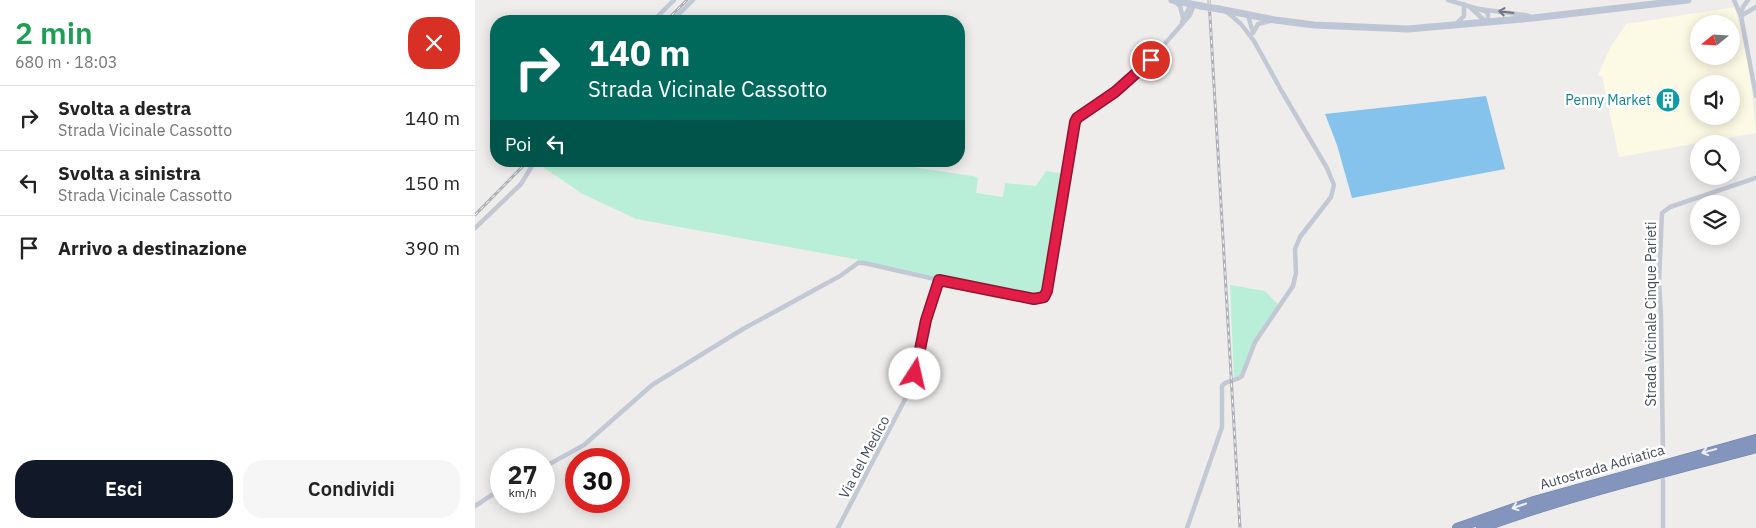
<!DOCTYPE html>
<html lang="it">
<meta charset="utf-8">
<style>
body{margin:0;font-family:"IBM Plex Sans",sans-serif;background:#f6f6f6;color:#222;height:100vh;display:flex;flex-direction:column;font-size:19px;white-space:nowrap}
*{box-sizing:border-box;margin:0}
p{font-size:16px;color:#767676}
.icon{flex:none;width:28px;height:28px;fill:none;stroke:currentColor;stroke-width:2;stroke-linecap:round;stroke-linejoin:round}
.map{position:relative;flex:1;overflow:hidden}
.drawer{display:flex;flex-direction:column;background:#fff;width:475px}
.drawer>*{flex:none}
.guide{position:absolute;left:15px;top:15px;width:475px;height:152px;border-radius:20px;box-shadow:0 2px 12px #0003;background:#00695c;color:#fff;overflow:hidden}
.needle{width:32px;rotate:252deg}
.fabs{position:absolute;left:1215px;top:15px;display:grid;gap:10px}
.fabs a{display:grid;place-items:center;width:50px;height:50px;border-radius:50%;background:#fff;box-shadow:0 2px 12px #0003;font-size:25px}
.speed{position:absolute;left:15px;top:448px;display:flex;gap:10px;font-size:25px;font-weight:700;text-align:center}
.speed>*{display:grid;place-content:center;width:65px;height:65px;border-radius:50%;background:#fff;box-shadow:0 2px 12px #0003;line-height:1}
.speed small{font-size:12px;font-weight:400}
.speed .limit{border:8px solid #d22;background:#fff;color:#111}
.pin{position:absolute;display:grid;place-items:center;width:42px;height:42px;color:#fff;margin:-21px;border:2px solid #fff;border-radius:50%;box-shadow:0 1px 5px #0007}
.me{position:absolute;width:55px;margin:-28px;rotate:10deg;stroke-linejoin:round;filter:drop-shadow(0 0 4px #0008)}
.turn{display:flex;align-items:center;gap:18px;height:105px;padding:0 15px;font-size:22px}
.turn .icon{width:65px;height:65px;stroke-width:2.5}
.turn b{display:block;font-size:35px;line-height:42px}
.then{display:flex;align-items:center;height:48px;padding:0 15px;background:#0003;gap:10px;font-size:19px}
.round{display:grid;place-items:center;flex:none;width:52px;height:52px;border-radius:20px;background:#f6f6f6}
.head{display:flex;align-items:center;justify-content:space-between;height:85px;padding:0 15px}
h1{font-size:30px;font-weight:600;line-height:38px;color:#1e9e55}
.action{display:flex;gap:10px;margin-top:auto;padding:10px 15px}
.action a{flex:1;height:58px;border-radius:20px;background:#111827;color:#fff;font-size:20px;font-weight:600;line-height:58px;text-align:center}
.action a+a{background:#f6f6f6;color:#222}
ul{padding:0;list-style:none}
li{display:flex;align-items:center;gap:15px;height:65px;padding:0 15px;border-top:1px solid #e0e0e0}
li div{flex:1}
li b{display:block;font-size:19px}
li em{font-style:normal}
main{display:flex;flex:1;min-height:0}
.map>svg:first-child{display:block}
.commercial{fill:#fcf9e4;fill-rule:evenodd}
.green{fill:#b9efd8}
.water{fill:#85c3ec}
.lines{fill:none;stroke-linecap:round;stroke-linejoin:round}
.motorway-casing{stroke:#6e7fa8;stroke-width:10}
.minor{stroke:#c2c8d4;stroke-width:4.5}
.secondary{stroke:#bec5d6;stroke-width:7}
.motorway{stroke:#8394bd;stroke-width:9}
.rail-casing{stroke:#aeb0b7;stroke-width:3}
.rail{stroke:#fff;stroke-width:1;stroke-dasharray:4;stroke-linecap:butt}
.secondary-bridge{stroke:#bec5d6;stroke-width:7}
.oneway{stroke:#717785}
.oneway2{stroke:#eceff5}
.route-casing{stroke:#92132f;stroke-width:12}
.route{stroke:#e11d48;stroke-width:9}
.labels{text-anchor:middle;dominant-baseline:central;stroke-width:5;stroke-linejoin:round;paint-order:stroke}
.culture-label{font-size:14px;fill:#0d838f;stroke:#fff;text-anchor:end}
.street-label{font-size:14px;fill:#454c5a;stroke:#fff}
</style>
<main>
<section class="drawer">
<div class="head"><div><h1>2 min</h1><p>680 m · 18:03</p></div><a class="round" style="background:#d93025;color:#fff"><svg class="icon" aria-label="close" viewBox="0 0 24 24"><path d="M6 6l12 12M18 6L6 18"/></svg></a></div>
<ul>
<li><svg class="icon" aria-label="right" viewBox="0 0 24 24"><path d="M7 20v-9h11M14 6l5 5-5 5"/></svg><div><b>Svolta a destra</b><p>Strada Vicinale Cassotto</p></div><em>140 m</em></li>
<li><svg class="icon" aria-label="left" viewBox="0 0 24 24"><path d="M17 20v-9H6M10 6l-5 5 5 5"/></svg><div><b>Svolta a sinistra</b><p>Strada Vicinale Cassotto</p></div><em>150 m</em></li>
<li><svg class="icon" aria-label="arrive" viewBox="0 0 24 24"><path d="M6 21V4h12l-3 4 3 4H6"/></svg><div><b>Arrivo a destinazione</b></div><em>390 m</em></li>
</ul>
<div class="action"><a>Esci</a><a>Condividi</a></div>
</section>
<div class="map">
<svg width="1281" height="528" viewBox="0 0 1281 528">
<rect width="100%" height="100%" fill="#efedec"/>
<path class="commercial" d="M1260,7L1275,72L1281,133L1144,157L1127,76L1123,75L1136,46L1151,24ZM1224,24H1256V56H1224ZM1224,84H1256V116H1224Z"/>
<g class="green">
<polygon points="68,161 397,161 498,176 503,178 501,193 528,197 530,183 561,186 571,171 589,174 571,292 562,298 401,265 382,264 382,259 379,259 161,219 106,193 68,167"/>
<polygon points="755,285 790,291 804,305 791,324 766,376 759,380"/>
</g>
<polygon class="water" points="1011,96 1030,169 877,198 862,145 850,114"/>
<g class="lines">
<defs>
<g id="motorway">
<polyline points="982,528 1059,501 1281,439"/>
<path d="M1006,528C1096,495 1189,473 1281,448"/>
</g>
</defs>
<use href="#motorway" class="motorway-casing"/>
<g class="minor">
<polyline points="973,0 1010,11 1013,14 1013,22"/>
<polyline points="1259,0 1266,16 1281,96"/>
<polyline points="699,1 705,6 708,18"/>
<polyline points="995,7 1011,22"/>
<polyline points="1004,9 1050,15 1056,17"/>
<polyline points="1266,14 1268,7 1273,0"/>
<polyline points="773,15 778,33"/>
<polyline points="1266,16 1281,7"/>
<polyline points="178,21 199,0"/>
<polyline points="197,21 218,0"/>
<polyline points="707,22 714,8 719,5"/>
<polyline points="981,24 989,16 989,4"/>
<polyline points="778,33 783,24 795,21"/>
<polyline points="0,228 46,184 60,161"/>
<polyline points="1188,455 1186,316 1184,280 1187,213 1195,207 1281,178"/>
<polyline points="69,467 109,445 177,385 268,329 365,276 383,263 389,263 464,280 559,299 568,298 572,291 600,122 602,118 640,92 667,70 715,15 719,5"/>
<polyline points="0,506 26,489"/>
<polyline points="363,528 438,384 451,320 464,280"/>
<path d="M712,528L747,427V386C752,379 761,382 767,376L780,342L818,286L821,273L820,249L825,237L856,197L859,185L852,168L806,90L779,41L766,24L752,12"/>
<polyline points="1188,528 1188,480"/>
</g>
<g class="secondary">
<polyline points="697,0 726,6"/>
<polyline points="744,9 800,20 839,25 933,29 1058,18 1213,0"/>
</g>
<use href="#motorway" class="motorway"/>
<defs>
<g id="rail">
<polyline points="734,0 765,528"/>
<polyline points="191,21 212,0"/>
<polyline points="0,215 53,161"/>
</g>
</defs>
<use href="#rail" class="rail-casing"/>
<use href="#rail" class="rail"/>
<polyline class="secondary-bridge" points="726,6 744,9"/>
</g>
<defs><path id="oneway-shaft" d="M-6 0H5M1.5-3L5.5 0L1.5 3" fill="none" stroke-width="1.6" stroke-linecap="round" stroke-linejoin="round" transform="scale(1.25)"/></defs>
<use class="oneway" href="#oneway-shaft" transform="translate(1031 12) rotate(-173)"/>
<g class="oneway2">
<use href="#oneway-shaft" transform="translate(1234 451) rotate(165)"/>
<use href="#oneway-shaft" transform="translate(1044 506) rotate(161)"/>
</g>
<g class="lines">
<defs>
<polyline id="route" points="440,374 451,320 464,280 559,299 569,297 572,291 600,122 602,118 640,92 676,60"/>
</defs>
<use href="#route" class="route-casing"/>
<use href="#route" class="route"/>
</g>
<defs>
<symbol id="building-disc" viewBox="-11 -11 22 22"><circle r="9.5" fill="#0f9aa8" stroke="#fff"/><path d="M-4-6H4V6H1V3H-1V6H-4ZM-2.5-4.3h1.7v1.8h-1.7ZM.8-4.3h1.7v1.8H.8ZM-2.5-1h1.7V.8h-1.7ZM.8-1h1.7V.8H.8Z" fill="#fff"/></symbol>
</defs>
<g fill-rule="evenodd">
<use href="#building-disc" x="1179" y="86" width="28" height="28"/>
</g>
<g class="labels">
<g class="culture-label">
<text x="1176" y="100">Penny Market</text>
</g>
<g class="street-label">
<text transform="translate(1176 314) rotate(-90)">Strada Vicinale Cinque Parieti</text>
<text transform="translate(389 457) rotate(-62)">Via del Medico</text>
<text transform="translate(1127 467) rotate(-16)">Autostrada Adriatica</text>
</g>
</g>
</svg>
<div class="fabs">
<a><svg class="needle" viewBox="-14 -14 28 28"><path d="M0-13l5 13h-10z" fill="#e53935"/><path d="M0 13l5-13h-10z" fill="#767676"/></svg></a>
<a><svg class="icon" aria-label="sound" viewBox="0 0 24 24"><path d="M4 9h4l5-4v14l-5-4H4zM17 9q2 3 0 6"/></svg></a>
<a><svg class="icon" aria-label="search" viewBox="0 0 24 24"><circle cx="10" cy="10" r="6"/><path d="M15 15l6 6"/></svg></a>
<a><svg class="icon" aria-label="layers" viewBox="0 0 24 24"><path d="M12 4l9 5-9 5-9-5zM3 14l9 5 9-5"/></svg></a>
</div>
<div class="speed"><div>27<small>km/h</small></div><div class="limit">30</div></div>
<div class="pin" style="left:676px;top:60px;background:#d93025"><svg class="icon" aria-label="arrive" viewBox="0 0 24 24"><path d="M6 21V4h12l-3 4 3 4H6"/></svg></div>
<svg class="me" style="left:440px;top:374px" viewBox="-20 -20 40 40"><circle r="19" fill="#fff"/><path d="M0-13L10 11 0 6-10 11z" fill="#e11d48"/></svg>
<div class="guide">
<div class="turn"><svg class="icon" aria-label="right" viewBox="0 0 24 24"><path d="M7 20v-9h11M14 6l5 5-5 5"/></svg><div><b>140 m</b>Strada Vicinale Cassotto</div></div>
<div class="then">Poi<svg class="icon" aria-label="left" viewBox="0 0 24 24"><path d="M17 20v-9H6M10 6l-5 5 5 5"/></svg></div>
</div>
</div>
</main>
